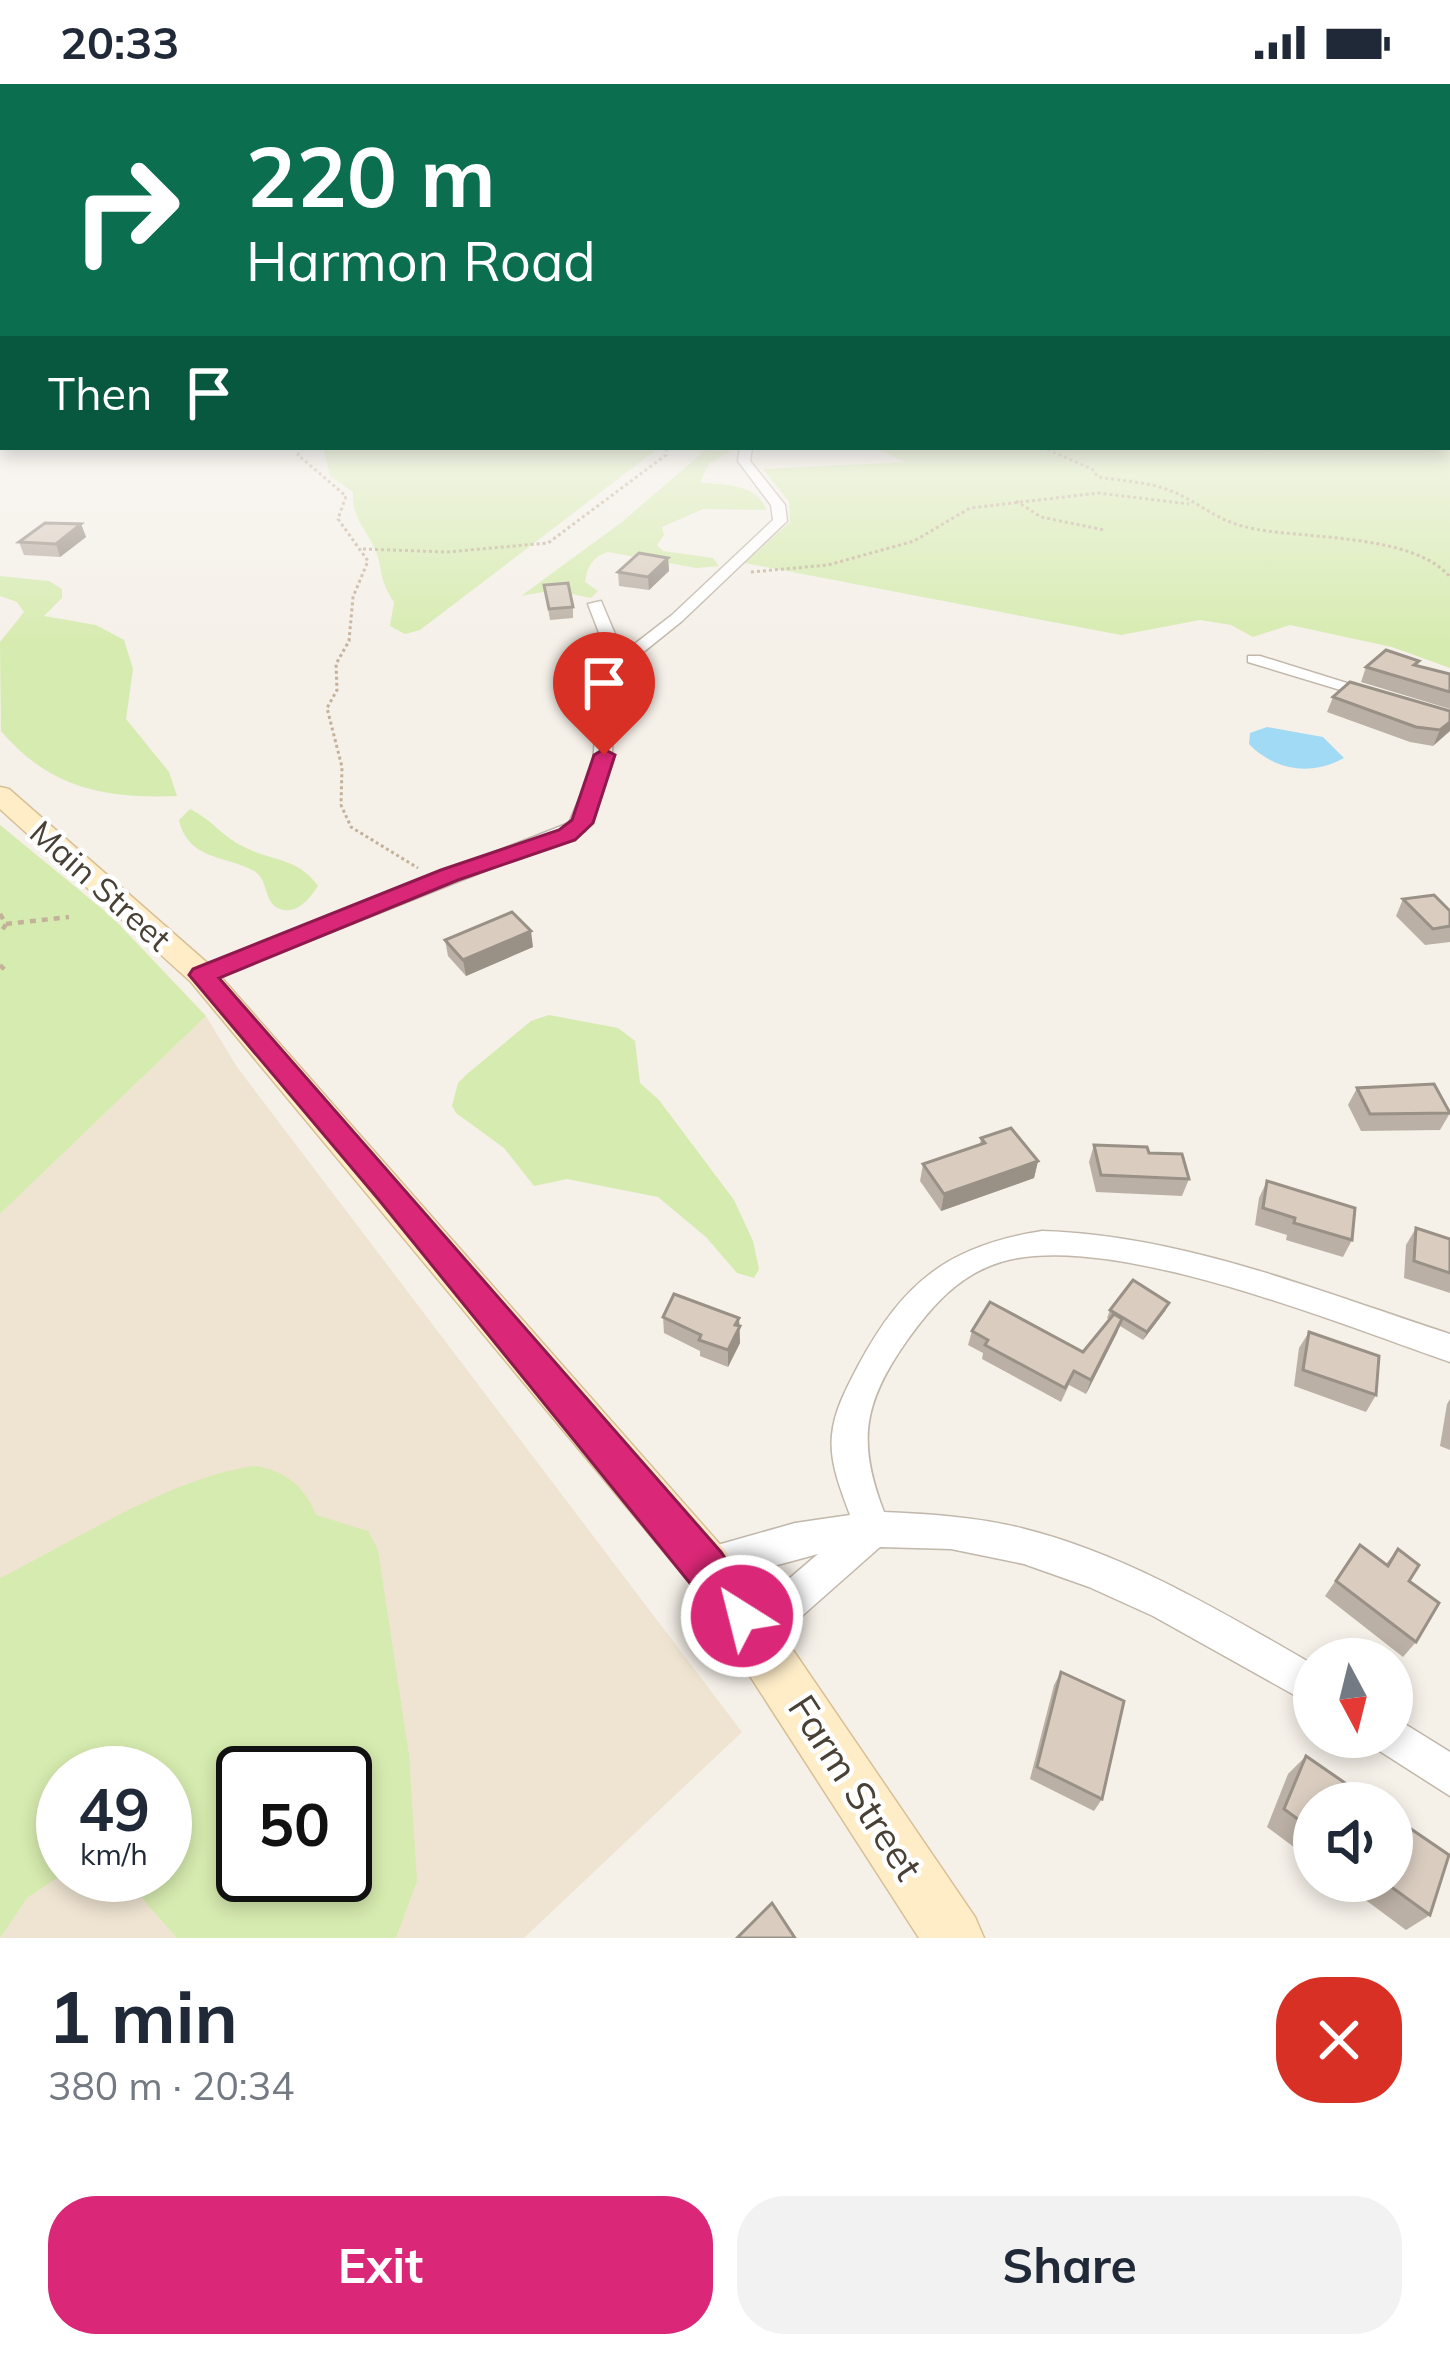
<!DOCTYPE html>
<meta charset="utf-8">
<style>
body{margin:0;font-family:Mulish,sans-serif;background:#f2f2f3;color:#1f2937;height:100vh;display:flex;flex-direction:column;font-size:45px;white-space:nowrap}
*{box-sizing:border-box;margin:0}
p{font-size:39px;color:#747a83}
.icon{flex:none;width:66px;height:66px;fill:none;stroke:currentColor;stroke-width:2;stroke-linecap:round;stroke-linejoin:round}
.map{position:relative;height:1854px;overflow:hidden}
.drawer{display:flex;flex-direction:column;background:#fff;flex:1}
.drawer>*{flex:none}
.guide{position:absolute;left:0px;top:0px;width:1452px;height:366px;box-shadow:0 6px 18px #0003;background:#0b6e4f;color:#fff;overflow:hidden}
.needle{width:78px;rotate:173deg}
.tools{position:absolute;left:1293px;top:1554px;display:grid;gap:24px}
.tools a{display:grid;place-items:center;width:120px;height:120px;border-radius:50%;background:#fff;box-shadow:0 6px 18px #0003;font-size:60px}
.speed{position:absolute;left:36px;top:1662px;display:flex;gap:24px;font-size:60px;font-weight:700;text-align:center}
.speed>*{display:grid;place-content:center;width:156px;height:156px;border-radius:50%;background:#fff;box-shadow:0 6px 18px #0003;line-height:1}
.speed small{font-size:30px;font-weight:400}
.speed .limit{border:6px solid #111;border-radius:18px;background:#fff;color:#111}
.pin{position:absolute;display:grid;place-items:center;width:102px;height:102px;color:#fff;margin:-123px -51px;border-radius:50% 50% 50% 0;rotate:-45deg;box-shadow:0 0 12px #0007}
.pin .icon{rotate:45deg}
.me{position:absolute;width:132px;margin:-66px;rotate:324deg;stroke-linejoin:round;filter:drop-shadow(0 0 9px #0008)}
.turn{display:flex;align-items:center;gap:42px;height:252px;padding:0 48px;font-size:54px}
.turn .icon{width:156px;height:156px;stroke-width:2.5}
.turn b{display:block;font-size:84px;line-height:102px}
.then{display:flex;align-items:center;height:114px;padding:0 48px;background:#0003;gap:24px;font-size:45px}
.round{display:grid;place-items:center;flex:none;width:126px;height:126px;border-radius:48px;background:#f2f2f3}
.headline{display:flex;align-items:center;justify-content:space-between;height:204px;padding:0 48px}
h1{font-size:72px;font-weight:700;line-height:90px}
.primary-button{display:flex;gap:24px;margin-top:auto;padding:24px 48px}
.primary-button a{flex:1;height:138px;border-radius:48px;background:#db2777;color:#fff;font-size:48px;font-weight:700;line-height:138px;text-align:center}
.primary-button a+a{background:#f2f2f3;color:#1f2937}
.status{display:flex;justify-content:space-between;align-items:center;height:84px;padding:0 60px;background:#fff;direction:ltr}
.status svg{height:33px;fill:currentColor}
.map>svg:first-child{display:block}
.education{fill:#efe4d1;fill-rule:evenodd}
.green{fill:#d6ebaf;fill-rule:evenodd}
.water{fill:#a1daf5}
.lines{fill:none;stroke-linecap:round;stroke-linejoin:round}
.street-casing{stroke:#c1b7aa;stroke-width:3}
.secondary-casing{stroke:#d8c096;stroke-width:3}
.path-far1{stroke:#c4b19a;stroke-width:3;stroke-dasharray:3 3;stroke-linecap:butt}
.path{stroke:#c4b19a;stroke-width:4.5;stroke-dasharray:6 6;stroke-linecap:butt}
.street{fill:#fff;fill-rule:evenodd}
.secondary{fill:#ffedc8;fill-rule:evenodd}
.wall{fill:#bbb0a5}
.shaded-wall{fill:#999086}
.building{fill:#dacdc0;stroke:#999086;stroke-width:3}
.route{fill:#db2777;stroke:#8e194d;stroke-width:3}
.labels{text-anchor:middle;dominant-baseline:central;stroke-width:9;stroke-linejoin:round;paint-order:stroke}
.street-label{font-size:33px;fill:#494036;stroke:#fff}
.near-street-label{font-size:39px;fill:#494036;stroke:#fff}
</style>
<div class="status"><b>20:33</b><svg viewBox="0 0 49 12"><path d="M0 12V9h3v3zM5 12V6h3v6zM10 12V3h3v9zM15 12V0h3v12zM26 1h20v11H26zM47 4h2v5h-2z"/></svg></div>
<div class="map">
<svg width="1450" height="1854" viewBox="0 0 1450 1854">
<rect width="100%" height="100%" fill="#f5f0e8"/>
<path class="education" d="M206,932L237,983L742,1648L524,1854H0V1130ZM63,1689H165V1791H63ZM243,1689H345V1791H243Z"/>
<g class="green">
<polygon points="1450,327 1450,584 1392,563 1290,541 1253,553 1231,541 1200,536 1121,551 745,479 790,438 789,418 763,385 905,378 874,363 1449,363"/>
<path d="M323,363H660L420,546L405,550L390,542L394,518C377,493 384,484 374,463C364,442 352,434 353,408L330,392Z"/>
<path d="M709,363H737L709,380L700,399C722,400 759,400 766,426L703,425L662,443L664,451L657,461L663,467L713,474L719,482L696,484L608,468C593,472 587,483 585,498L598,507L591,514L554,506L521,512L622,438Z"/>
<path d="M0,492L49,497L62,505V514L44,532L96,541L124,556L133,585L126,635L169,688L177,712C105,715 49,704 1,647L0,558L24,528L17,518L0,512Z"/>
<path d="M190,725C211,735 224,754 244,763C272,777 299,774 318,802C310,814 297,831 280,825C263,819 269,795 254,787C229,772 188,777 179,736Z"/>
<polygon points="0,741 112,833 206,932 0,1130"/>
<polygon points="549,931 618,944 635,957 640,999 659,1016 734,1116 753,1157 759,1185 754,1194 737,1189 706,1153 658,1113 567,1095 534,1102 504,1064 456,1029 452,1022 458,999 467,990 531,937"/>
<path d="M253,1382C284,1385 305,1403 316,1431L368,1447L378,1466L409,1671L417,1797L396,1854H177L139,1811L107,1791H165V1689H63V1790L27,1814L0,1854V1494C77,1456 168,1395 253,1382ZM243,1689H345V1791H243Z"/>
</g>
<path class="water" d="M1267,643L1323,653L1344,674C1312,692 1275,687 1249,660L1250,649Z"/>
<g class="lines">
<defs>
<g id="street">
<rect x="0" y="327" width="3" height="6"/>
<polygon points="740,363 752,363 750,377 785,421 787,437 682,537 626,582 616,606 611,682 585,747 210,896 194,896 190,891 194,886 569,739 593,682 598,606 611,580 588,520 601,517 623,569 672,531 773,436 771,421 738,377"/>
<polygon points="1248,572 1260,572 1382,610 1367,614 1248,578"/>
<path d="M1042,1147C1182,1151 1318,1207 1450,1250V1278C1342,1241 1109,1145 1001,1178C958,1191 931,1223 906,1258C863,1319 857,1359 884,1428C931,1430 976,1433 1021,1444C1126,1470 1222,1528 1314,1581V1622L1153,1532L1089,1503L1024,1480L951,1465L880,1463L794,1539L772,1569L759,1575L746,1569L740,1556C756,1519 788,1496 818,1470L707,1500L694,1495L689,1482L694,1469L707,1464L795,1439L850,1431C841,1406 829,1378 832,1351C834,1327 847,1303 858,1282C903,1198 948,1162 1042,1147Z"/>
<polygon points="1392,1632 1450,1668 1450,1712 1378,1666 1373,1653 1392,1653"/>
</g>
<polygon id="secondary" points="0,703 9,705 213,884 724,1465 975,1833 984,1854 919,1854 690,1499 191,898 0,725"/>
</defs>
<use href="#street" class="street-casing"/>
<use href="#secondary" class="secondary-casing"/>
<g class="path-far1">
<polyline points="301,363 298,371 346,412 338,435 368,477 353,513 349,557 336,580 337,606 327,624 342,683 341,721 351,743 418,784"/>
<path d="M1042,363L1092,385L1098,393C1121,397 1150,398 1171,407C1203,420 1216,438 1255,445C1308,455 1414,450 1450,493"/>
<polyline points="1016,417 1041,433 1104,446"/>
<polyline points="363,465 447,468 548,459 666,371 667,363"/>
<polyline points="751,488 828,481 914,457 970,424 1098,409 1189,420"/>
</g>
<g class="path">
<polyline points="0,830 6,840 0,850"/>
<polyline points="6,840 69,833"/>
<polyline points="0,881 5,886"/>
</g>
<use href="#street" class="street"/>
<use href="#secondary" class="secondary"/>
</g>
<g class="wall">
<polygon points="81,440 86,453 60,473 24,471 19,458"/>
<polygon points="668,474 669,487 649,506 619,502 618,488"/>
<polygon points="544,501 573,523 573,534 550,536"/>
<polygon points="1419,577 1417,581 1450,590 1450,625 1361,598 1366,583"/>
<polygon points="1333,613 1450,627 1433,662 1410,658 1327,628"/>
<polygon points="1403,815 1450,827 1450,858 1425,861 1396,832"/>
<polygon points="445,856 533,863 466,892 448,872"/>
<polygon points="1357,1004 1450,1029 1440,1046 1361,1047 1348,1021"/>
<polygon points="981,1054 1038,1077 1034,1094 941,1127 920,1097 923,1080 980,1060"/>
<polygon points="1094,1061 1149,1069 1189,1095 1182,1112 1096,1108 1089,1078"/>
<polygon points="1267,1097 1352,1156 1343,1173 1286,1156 1287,1151 1255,1141 1259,1114"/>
<polygon points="1416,1144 1450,1155 1450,1209 1404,1194 1406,1161"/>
<polygon points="1169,1219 1165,1227 1143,1256 1120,1242 1086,1310 1069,1301 1061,1318 982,1275 983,1269 968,1261 972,1247 1083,1268 1110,1236 1107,1234 1110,1226"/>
<polygon points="663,1233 739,1234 740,1259 728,1283 700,1272 700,1267 664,1249"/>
<polygon points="1309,1248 1376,1311 1366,1328 1294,1302 1299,1264"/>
<polygon points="1450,1315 1450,1366 1440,1362 1447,1320"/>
<polygon points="1360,1461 1386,1480 1398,1465 1409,1497 1416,1558 1403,1573 1325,1512"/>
<polygon points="1061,1588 1102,1715 1094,1727 1030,1695 1054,1601"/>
<polygon points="1306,1672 1314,1719 1314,1778 1267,1743 1288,1690"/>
<polygon points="1340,1797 1392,1797 1430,1831 1406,1846"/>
</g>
<g class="shaded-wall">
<polygon points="81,440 86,453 60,473 56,460"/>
<polygon points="668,474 669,487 649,506 648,493"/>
<polygon points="1450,638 1450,647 1433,662 1440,646"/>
<polygon points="531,847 533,863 466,892 463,876"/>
<polygon points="1038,1077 1034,1094 941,1127 944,1110"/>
<polygon points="1169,1219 1165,1227 1143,1256 1147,1248"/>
<polygon points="739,1234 740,1259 728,1283 728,1266"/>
<polygon points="1122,1235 1117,1249 1086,1310 1091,1296"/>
</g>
<g class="building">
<polygon points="45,439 81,440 56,460 19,458"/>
<polygon points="639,469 668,474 648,493 618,488"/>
<polygon points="568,499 573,523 549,525 544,501"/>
<polygon points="1386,566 1419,577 1414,581 1450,590 1450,608 1366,583"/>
<polygon points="1350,598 1450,627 1450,638 1440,646 1416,643 1333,613"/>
<polygon points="1434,811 1450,827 1450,842 1433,845 1403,815"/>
<polygon points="512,828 531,847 463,876 445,856"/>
<polygon points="1434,1000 1450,1029 1370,1030 1357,1004"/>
<polygon points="1011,1044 1038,1077 944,1110 923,1080 985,1059 981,1054"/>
<polygon points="1094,1061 1147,1063 1149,1069 1182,1070 1189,1095 1101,1091"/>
<polygon points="1267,1097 1355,1124 1352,1156 1294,1139 1295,1134 1263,1124"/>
<polygon points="1416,1144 1450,1155 1450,1189 1414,1177"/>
<polygon points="1133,1196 1169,1219 1147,1248 1110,1226"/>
<polygon points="674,1210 739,1234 735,1241 740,1242 728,1266 699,1256 701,1251 663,1233"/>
<polygon points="990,1218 1083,1268 1114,1230 1122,1235 1091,1296 1074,1287 1065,1304 985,1261 988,1256 972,1247"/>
<polygon points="1309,1248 1379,1272 1376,1311 1303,1286"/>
<polygon points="1360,1461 1388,1482 1398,1465 1419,1481 1409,1497 1439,1519 1416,1558 1336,1497"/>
<polygon points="1061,1588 1124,1617 1102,1715 1037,1683"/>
<polygon points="1306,1672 1374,1719 1314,1719 1314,1747 1284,1725"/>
<polygon points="1392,1732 1449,1771 1430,1831 1383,1797 1392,1797"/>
<polygon points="772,1819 795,1854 737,1854"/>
</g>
<linearGradient id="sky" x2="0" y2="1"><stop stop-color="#8bc3ed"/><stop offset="0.54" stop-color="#faf8f5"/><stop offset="1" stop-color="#faf8f5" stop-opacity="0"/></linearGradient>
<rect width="1450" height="564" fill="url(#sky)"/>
<polygon class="route" points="604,665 615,671 593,739 575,756 458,796 219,894 721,1468 764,1532 757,1546 742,1553 728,1546 379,1116 189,891 193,885 441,786 559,746 572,736 594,671"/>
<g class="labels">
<g class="street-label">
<text transform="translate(101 801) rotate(42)">Main Street</text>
</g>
<g class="near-street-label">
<text transform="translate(856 1703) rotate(57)">Farm Street</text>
</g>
</g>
</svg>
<div class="tools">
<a><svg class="needle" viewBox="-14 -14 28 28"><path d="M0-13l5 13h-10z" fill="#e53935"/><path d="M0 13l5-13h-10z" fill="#747a83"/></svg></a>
<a><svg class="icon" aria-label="sound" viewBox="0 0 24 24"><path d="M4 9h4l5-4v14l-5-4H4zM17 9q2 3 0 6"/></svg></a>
</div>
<div class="speed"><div>49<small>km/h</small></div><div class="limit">50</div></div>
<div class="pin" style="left:604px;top:671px;background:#d93025"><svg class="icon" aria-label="arrive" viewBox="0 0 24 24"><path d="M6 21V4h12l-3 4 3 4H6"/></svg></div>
<svg class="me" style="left:742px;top:1532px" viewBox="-20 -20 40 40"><circle r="17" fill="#db2777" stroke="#fff" stroke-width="3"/><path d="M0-11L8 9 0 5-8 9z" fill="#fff"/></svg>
<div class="guide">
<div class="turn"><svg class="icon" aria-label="right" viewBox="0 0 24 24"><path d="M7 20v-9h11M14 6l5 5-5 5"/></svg><div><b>220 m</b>Harmon Road</div></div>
<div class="then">Then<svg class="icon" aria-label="arrive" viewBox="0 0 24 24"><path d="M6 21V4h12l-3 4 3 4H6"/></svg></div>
</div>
</div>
<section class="drawer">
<div class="headline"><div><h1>1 min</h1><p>380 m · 20:34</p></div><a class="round" style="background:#d93025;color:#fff"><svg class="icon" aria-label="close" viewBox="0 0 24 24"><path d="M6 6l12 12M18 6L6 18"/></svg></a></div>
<div class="primary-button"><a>Exit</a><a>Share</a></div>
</section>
